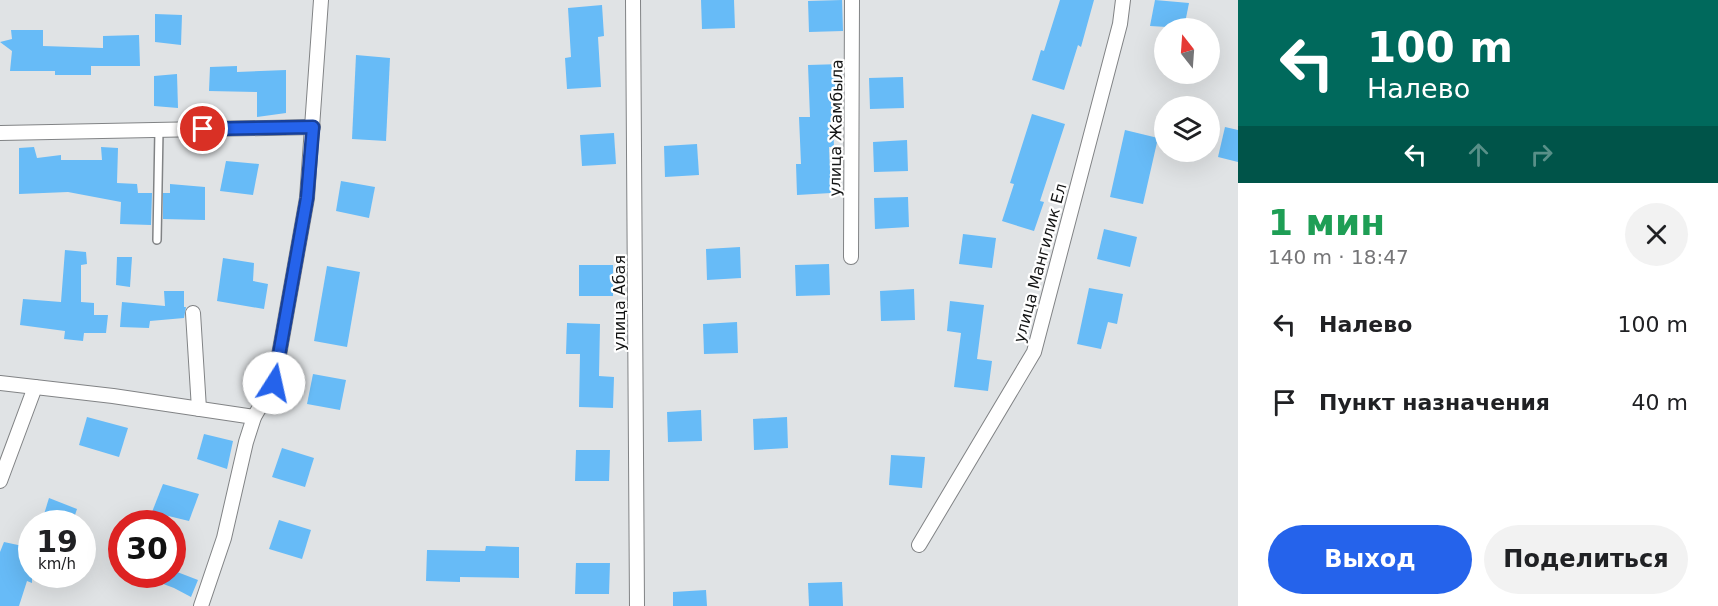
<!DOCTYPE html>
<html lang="ru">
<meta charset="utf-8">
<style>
body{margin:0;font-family:"DejaVu Sans",sans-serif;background:#f2f2f2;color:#202124;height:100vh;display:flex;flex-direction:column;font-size:22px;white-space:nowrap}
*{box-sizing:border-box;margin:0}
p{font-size:20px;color:#757577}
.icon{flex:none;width:33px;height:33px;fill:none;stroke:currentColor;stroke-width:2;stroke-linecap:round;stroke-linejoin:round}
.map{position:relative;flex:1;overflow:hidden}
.details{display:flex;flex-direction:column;background:#fff;width:480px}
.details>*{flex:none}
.top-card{background:#00695c;color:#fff;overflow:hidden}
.needle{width:39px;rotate:343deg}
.buttons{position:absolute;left:1154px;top:18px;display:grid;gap:12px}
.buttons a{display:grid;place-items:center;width:66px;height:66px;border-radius:50%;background:#fff;box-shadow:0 6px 24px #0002;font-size:30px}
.speed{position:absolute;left:18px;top:510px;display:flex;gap:12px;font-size:30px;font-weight:700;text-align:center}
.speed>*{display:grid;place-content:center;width:78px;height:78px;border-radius:50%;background:#fff;box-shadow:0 6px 24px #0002;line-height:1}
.speed small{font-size:15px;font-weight:400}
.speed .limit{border:9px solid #d22;background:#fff;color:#111}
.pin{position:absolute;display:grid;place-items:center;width:51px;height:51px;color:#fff;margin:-26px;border:3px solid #fff;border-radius:50%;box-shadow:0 2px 6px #0007}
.me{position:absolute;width:66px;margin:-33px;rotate:10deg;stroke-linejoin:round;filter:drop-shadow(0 0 4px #0008)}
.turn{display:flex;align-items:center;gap:21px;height:126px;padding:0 30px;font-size:27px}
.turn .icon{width:78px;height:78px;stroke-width:2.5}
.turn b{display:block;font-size:42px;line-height:51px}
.lanes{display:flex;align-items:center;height:57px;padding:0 30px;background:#0003;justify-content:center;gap:30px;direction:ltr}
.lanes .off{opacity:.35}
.round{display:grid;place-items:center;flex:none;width:63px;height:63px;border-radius:32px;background:#f2f2f2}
.headline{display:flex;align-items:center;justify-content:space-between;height:102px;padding:0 30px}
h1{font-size:36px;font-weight:700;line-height:45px;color:#1e9e55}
.cta{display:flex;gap:12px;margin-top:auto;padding:12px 30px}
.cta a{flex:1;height:69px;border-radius:36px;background:#2563eb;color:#fff;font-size:24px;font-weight:700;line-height:69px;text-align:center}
.cta a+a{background:#f2f2f2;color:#202124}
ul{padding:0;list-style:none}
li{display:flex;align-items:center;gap:18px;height:78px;padding:0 30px}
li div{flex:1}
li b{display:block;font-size:22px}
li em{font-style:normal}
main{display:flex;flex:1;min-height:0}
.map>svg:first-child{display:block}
.building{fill:#67bbf7}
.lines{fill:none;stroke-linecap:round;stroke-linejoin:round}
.lane-casing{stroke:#818385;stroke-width:10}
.street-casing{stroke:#818385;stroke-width:16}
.lane{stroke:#fff;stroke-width:7}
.street{stroke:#fff;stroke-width:14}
.route-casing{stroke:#184099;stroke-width:15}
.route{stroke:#2563eb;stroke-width:10}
.labels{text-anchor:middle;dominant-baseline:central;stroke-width:4.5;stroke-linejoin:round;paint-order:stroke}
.street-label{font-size:16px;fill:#131414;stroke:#fff}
</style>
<main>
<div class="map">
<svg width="1238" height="606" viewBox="0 0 1238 606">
<rect width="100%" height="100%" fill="#e0e3e5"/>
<g class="building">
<polygon points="701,0 734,0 735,28 702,29"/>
<polygon points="842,0 843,31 809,32 808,1"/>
<polygon points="1060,0 1094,0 1081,47 1078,45 1064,90 1032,80 1041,50 1044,51"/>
<polygon points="1155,0 1189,3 1184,28 1150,26"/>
<polygon points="602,5 604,36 598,37 601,87 567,89 565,58 571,57 568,8"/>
<polygon points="155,14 182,15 181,45 155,42"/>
<polygon points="11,30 43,30 43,46 103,48 103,36 139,35 140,66 91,66 91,75 55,75 55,71 10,71 12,51 0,42 12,39"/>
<polygon points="356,55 390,58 386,141 352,139"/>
<polygon points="842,64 843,94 832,95 834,147 829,147 831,193 797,195 796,164 801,164 799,117 810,117 808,65"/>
<polygon points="237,66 237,72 286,70 286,113 257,117 257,92 209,91 210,67"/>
<polygon points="177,74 178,108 154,106 154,76"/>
<polygon points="903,77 904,108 870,109 869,78"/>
<polygon points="1032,114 1065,124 1040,201 1044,202 1034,231 1002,221 1014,184 1010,183"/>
<polygon points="1225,127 1238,130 1238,162 1218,157"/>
<polygon points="1125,130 1158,138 1143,204 1110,197"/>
<polygon points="614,133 616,164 582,166 580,135"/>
<polygon points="907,140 908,171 874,172 873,142"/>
<polygon points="697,144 699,175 665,177 664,146"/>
<polygon points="34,147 37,158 61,155 61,160 102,160 101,147 118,148 117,183 137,184 138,193 152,193 151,225 120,224 121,202 68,192 19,194 19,148"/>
<polygon points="226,161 259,164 253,195 220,191"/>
<polygon points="341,181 375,187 369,218 336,211"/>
<polygon points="170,184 205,187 205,220 163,219 163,193 170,193"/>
<polygon points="908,197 909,227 875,229 874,198"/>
<polygon points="1104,229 1137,237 1130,267 1097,259"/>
<polygon points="963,234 996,238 992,268 959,264"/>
<polygon points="740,247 741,278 707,280 706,249"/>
<polygon points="65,250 86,252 87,264 81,265 81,302 94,303 94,315 108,315 106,333 84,333 83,341 64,339 65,331 20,325 23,299 61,302"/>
<polygon points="117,257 132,257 130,287 116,285"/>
<polygon points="223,258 254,263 253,281 268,284 264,309 217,301"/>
<polygon points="829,264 830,295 796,296 795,265"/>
<rect x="579" y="265" width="34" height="31"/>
<polygon points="327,266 360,272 347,347 314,341"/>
<polygon points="1089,288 1123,294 1117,324 1108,322 1101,349 1077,344"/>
<polygon points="914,289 915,320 881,321 880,291"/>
<polygon points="164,291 184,291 184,307 186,307 184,318 150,321 149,328 120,327 122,302 165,306"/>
<polygon points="950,301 984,305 977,359 992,361 988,391 954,387 961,333 947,331"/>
<polygon points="737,322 738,353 704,354 703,324"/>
<polygon points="567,323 600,324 599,376 614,377 613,408 579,407 580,354 566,354"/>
<polygon points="313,374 346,380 340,410 307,404"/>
<polygon points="701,410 702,441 668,442 667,412"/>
<polygon points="87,417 128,428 119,457 79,445"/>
<polygon points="787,417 788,448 754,450 753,419"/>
<polygon points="204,434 233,441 227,469 197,459"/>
<polygon points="282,448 314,458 305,487 272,477"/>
<polygon points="576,450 610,450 609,481 575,481"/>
<polygon points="891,455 925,457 922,488 889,485"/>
<polygon points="163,484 199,494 189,521 152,512"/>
<polygon points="49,498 77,509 72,524 41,524"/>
<polygon points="279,520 311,530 302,559 269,549"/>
<polygon points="4,542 32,548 32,583 27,581 19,606 0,606 0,552"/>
<polygon points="486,546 519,547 519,578 460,577 460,582 426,581 427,550 485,551"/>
<polygon points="576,563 610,563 609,594 575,594"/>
<polygon points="172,570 198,580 191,597 174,588 142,576 172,574"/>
<polygon points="842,582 843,606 809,606 808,583"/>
<polygon points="706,590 707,606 673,606 673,592"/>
</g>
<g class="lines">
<defs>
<polyline id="lane" points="157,240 159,130"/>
<g id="street">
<polyline points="633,0 637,606"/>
<polyline points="0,133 313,127"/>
<polyline points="851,257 852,0"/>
<polyline points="193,313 199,409"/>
<polyline points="0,383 113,396 254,417"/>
<polyline points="0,481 35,387"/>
<polyline points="919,545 1034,352 1120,24 1123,0"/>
<polyline points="201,606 224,538 246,442 254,417 274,383 307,198 321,0"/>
</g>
</defs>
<use href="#lane" class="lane-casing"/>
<use href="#street" class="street-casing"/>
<use href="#lane" class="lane"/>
<use href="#street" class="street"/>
</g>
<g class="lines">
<defs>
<polyline id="route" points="203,129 313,127 307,198 274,383"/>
</defs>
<use href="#route" class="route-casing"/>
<use href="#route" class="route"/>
</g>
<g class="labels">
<g class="street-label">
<text transform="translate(836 128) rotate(-89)">улица Жамбыла</text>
<text transform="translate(1040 263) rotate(-75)">улица Мангилик Ел</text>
<text transform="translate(619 303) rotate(-90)">улица Абая</text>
</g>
</g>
</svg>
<div class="buttons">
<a><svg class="needle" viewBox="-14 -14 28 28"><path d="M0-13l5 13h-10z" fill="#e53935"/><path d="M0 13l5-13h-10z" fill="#757577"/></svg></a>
<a><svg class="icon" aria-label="layers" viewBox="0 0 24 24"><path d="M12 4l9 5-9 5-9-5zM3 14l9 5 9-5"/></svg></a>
</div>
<div class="speed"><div>19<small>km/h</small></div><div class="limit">30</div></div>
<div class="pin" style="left:203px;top:129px;background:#d93025"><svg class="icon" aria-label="arrive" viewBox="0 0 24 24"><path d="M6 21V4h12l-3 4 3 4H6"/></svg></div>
<svg class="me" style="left:274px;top:383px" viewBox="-20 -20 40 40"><circle r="19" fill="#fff"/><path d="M0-13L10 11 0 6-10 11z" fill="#2563eb"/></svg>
</div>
<section class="details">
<div class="top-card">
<div class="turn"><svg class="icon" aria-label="left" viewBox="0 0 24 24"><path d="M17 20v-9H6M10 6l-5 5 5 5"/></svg><div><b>100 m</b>Налево</div></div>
<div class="lanes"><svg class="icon" aria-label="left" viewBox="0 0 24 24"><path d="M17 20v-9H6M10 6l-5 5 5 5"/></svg><svg class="icon off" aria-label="ahead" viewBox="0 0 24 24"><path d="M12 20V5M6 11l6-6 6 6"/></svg><svg class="icon off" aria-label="right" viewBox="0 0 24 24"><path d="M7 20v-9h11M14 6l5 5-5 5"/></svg></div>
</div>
<div class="headline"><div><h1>1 мин</h1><p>140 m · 18:47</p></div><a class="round"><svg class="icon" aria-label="close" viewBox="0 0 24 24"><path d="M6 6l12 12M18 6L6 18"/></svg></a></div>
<ul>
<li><svg class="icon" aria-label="left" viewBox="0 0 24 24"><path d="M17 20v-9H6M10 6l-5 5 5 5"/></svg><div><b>Налево</b></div><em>100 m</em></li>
<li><svg class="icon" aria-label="arrive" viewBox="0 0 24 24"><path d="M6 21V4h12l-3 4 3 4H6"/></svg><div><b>Пункт назначения</b></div><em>40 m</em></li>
</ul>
<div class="cta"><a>Выход</a><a>Поделиться</a></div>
</section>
</main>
